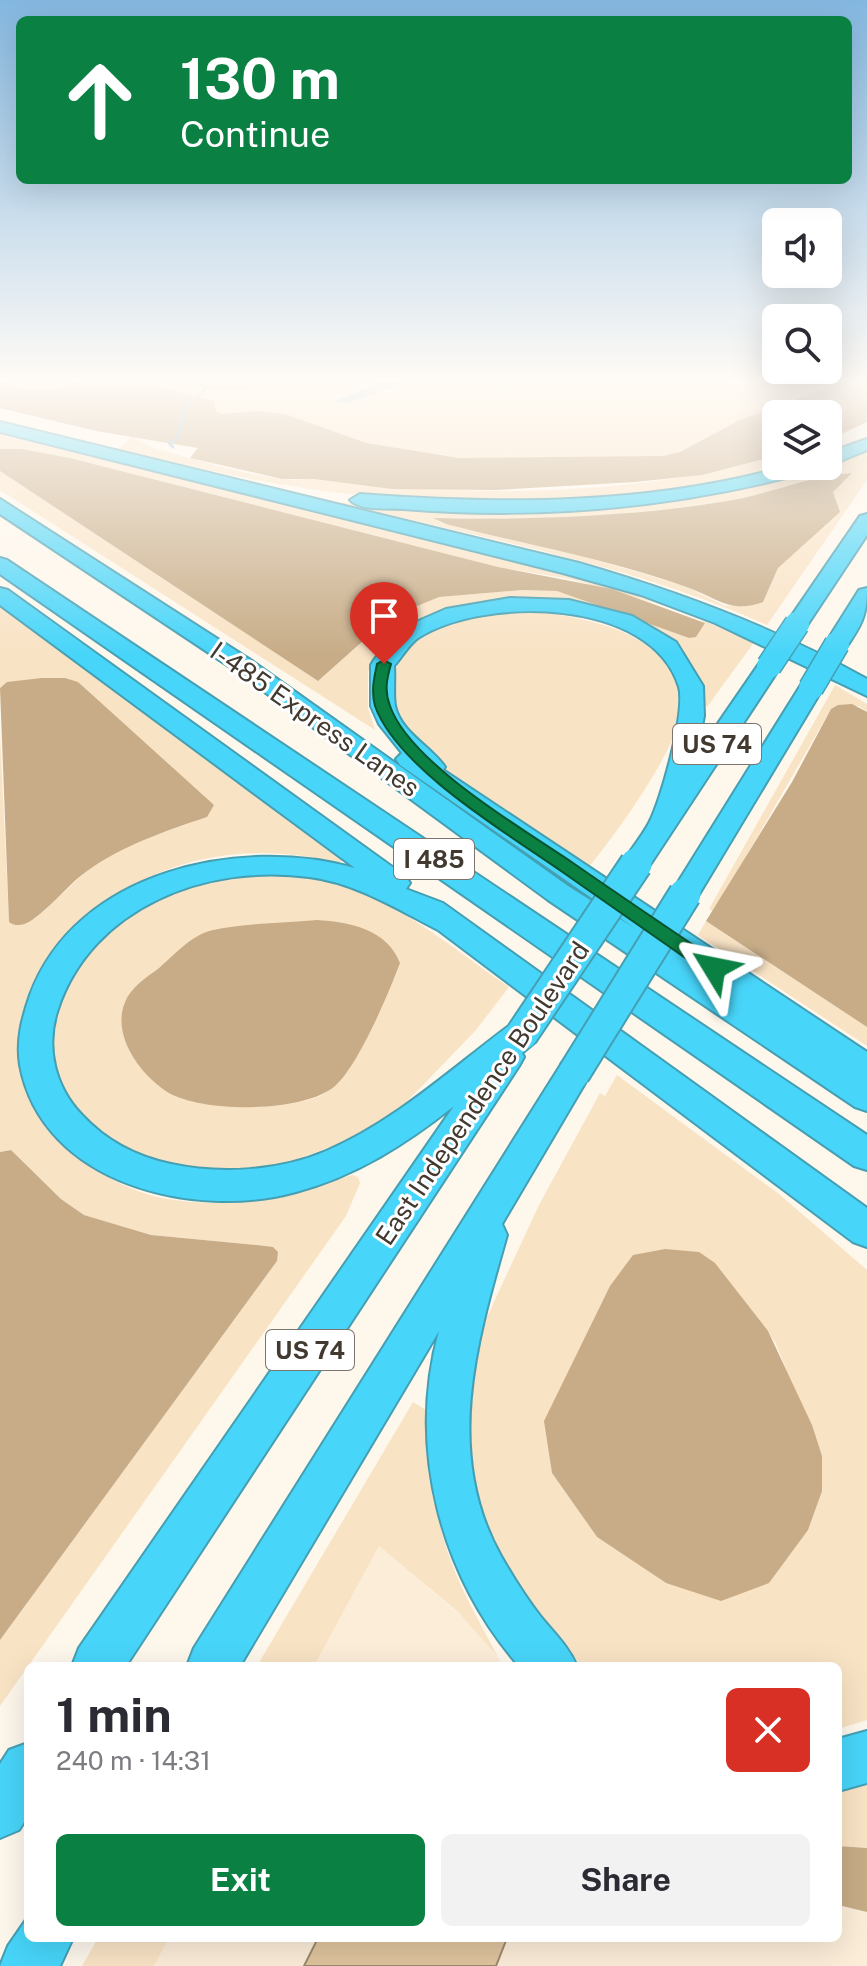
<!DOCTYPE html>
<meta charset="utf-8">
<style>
body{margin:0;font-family:"Public Sans",sans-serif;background:#f2f2f3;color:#2b2b33;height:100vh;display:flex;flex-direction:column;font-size:30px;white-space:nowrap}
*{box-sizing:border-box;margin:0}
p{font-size:26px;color:#7c7c81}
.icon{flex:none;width:44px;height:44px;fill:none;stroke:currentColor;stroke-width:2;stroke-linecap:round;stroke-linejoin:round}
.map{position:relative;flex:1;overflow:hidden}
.drawer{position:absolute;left:24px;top:1662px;width:818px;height:280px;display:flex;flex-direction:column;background:#fff;border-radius:12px;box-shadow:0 8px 32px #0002}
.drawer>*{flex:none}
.guide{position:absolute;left:16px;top:16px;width:836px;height:168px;border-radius:12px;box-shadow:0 8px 32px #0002;background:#0b8043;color:#fff;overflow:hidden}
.tools{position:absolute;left:762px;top:208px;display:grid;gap:16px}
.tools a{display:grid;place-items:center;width:80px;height:80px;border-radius:12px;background:#fff;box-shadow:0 8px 32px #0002;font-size:40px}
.pin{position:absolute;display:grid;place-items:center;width:68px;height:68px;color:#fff;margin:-82px -34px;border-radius:50% 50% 50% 0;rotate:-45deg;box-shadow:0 0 8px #0007}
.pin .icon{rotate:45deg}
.me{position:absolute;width:88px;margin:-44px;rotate:305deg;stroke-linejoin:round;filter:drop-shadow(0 0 6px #0008)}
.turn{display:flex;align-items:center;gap:28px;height:168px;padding:0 32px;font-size:36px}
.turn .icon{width:104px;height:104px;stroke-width:2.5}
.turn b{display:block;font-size:56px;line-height:68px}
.round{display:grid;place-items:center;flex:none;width:84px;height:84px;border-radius:12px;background:#f2f2f3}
.head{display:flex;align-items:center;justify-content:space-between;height:136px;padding:0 32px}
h1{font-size:48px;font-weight:700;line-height:60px}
.cta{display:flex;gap:16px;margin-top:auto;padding:16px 32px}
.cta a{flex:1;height:92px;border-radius:12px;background:#0b8043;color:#fff;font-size:32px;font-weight:700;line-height:92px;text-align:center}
.cta a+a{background:#f2f2f3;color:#2b2b33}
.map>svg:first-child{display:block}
.built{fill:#fcedd9}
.green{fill:#f9e3c5;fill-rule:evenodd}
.forest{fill:#c7ac87}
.water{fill:#8ebbd4}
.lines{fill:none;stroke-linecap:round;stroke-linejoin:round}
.stream{stroke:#8ebbd4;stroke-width:3}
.building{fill:#dfc49e;stroke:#9c896f;stroke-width:2}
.highway-casing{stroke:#459fb3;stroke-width:4}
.highway{fill:#47d5f9;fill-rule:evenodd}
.highway-bridge-far1-casing{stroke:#459fb3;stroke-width:27;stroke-linecap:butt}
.highway-bridge-casing{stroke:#459fb3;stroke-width:35;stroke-linecap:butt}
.highway-bridge-far1{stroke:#47d5f9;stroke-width:24}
.highway-bridge{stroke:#47d5f9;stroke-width:31}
.route{fill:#0b8043;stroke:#07532c;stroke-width:2}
.labels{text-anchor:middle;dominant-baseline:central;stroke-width:6;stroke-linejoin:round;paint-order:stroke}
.shield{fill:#fff;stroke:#7b756e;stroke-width:2}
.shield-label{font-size:24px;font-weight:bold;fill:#423a30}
.street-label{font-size:26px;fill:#423a30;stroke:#fff}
</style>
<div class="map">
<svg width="867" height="1966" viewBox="0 0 867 1966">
<rect width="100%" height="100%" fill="#fef7ec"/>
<g class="built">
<polygon points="379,1546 473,1626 504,1666 314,1666"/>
<polygon points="838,1905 867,1912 867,1966 154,1966 169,1938 838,1938"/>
</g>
<g class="green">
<polygon points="0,379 867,379 867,405 828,414 776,414 776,443 588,477 0,402"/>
<polygon points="0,434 515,561 612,586 659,604 570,579 498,567 70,458 22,449 0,449"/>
<path d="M132,437L151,447C193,459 238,473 281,479C293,481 305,478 317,479C460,498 638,497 776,456V466H787C647,510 454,510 310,489C245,480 182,464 119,449Z"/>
<path d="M867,449V480L767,625C630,564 481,538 336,502L391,508L679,499L828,466ZM851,474L832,492L836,500L778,568L763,602L725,606L689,588L638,572L549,547L446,524L435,519C477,516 521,519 563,518C614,516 664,509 715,503C760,498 810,475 851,474Z"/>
<polygon points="0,471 318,681 373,632 415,607 438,597 522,590 558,591 689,638 705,623 701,620 755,641 707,707 643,628 526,601 395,637 368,671 368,708 375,730 0,490"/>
<path d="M0,604L343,860L338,863C270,845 200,851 138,882C63,920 0,995 24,1084C35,1117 53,1140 81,1160C106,1177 132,1192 162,1198C228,1211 290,1194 352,1175L358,1177L360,1183L346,1216L0,1706V1640L277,1261L256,1245L151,1235L84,1215L61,1199L11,1150L0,1152V733L9,922L44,911L86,871L112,855L147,838L207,817L7,682L0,688Z"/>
<path d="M535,612C589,617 687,637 681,710C678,749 615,835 589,867C546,838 410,758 393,715C387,699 394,664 405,652C441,617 488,614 535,612Z"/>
<polygon points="835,685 867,704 867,712 859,706 831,709 714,912 709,909"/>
<path d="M239,872C266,873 299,870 325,878C395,898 450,947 509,987L476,1030L426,1082L405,1103L354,1138L287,1163L240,1170L188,1169L157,1163L131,1153L88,1124L58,1085L48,1022L93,938L155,896ZM192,940L400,963C388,997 354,1076 323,1094C294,1111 196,1111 168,1092C158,1085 145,1072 137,1062C127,1050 127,1019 124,1003L136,987Z"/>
<polygon points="706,921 867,1027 867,1046 698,935"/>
<path d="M617,1075L779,1194L867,1270V1720L838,1729V1666H582L512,1589L471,1500L463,1404L481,1330L539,1205L600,1093L605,1096ZM715,1263L775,1342L822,1456L666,1583L597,1537L552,1473Z"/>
<path d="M413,1402L426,1410C428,1465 434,1522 456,1574C468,1603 484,1630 498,1657L459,1613L379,1546L314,1666H257Z"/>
<polygon points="867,1781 867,1848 838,1846 838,1790"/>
<polygon points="98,1938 169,1938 154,1966 82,1966"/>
</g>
<g class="forest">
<path d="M87,379H148L159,387L214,401L216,412L223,414L258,411L285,414L366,443L459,458L663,456L680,452L740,420L851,379H867V422L828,440V414H776V456L702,475L635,482L495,490L392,489L314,479H282L190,458L198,448L96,431L0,408V381C30,398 56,390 87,379Z"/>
<path d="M173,379H294C258,392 209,396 173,379Z"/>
<polygon points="0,449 22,449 70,458 498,567 612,589 705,623 696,637 689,638 557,591 522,590 439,597 415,607 373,632 318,681 0,471"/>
<path d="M852,473L833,492L840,512L778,568L763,602C731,614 717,598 689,588C610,559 527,545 446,524L433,518C530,520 625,517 721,502C765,496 808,476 852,473Z"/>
<path d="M42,678H65L78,682L214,805L207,817C165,831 124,845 87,871C70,883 57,900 41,913C31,921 21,930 9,922L0,688L7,682Z"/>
<polygon points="852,704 867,712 867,1027 706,921 792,782 831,709 838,705"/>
<path d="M317,920C349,922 387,929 400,963C389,993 358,1066 335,1086C304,1113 204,1113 169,1093C141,1076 111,1036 125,1002C131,987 147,977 159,968C175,954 193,934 213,930C247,923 283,923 317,920Z"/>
<polygon points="11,1150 61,1199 84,1215 151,1235 256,1245 273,1247 278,1252 277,1261 0,1640 0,1152"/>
<polygon points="665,1249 699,1252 715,1263 768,1331 812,1425 822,1456 822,1491 808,1530 769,1583 721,1601 666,1583 597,1537 552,1473 544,1421 610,1286 633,1255"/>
<polygon points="838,1846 867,1848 867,1912 838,1905"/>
</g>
<polygon class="water" points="386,379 416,379 347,403 335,402"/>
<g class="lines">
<polyline class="stream" points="173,447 169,443 178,438 184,411 214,379"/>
</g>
<polygon class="building" points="318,1938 507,1938 496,1966 304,1966"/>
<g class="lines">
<defs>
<g id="highway">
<path d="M0,422L579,563C679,592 776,628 867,679V696L715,623L641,595L563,573L0,432Z"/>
<polygon points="867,439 867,450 828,466 828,453"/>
<path d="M788,466H818L816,470C680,508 543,520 403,509C388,508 360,511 350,500L360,494C504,505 648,505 788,466Z"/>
<path d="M0,499L252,661L568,886L636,929L400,765L396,759L402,753L379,724L371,706V665L374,660L400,629L446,609L510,598L569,600L632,616L676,642L703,686L704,716L697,754L761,661H777L781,666L646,871L636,874L626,871L622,864C630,850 641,838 649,823C661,801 686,710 679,687C652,597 483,596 418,638C409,644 402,657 394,666C395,678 393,694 395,706C401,733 431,746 445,767L443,770L867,1052V1111L855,1107L548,900L236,671L0,514Z"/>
<polygon points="867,514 867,535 808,624 805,629 789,629 786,624 860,516"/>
<polygon points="0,558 7,560 867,1135 867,1170 854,1166 0,574"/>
<path d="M0,588L8,590L405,876L410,883L406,889L443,903L867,1208V1247L853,1242L438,930C397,909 356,883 309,877C207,863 92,907 58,1009C45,1047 55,1087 82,1115C106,1141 137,1157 171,1164C221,1175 279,1171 326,1151C394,1122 451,1069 510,1025L522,1021L534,1025L539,1034L534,1043L522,1053L524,1057L519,1066L126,1666H72L79,1648L454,1106C406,1144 356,1176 296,1192C196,1220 42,1185 20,1065C16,1040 22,1018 30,995C76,870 241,836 355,868L0,605Z"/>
<path d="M867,588C867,616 861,626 845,649H829L825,644L859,590Z"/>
<polygon points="811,681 820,683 823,688 695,901 685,904 675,901 670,894 675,887 799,688 802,683"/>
<path d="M574,1059L586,1063L591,1073L502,1224L507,1235C477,1340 443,1453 501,1556C513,1577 526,1598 541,1617C555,1634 568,1646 577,1666H519C440,1575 407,1448 439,1331L240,1666H187L194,1648L562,1063Z"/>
<polygon points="867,1731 867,1783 838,1791 838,1739"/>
<polygon points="28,1743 28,1816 19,1830 0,1838 0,1764 9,1750"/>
<polygon points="28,1917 28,1938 73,1938 60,1966 0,1966 8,1946"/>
</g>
</defs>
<use href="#highway" class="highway-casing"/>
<use href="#highway" class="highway"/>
<defs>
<g id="highway-bridge-far1">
<polyline points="769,666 797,624"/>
<polyline points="811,688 837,644"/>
</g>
<g id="highway-bridge">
<polyline points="522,1034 636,864"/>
<polyline points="574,1073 685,894"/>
</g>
</defs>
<use href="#highway-bridge-far1" class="highway-bridge-far1-casing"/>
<use href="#highway-bridge" class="highway-bridge-casing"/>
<use href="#highway-bridge-far1" class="highway-bridge-far1"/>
<use href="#highway-bridge" class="highway-bridge"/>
</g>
<linearGradient id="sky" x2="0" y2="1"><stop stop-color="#84b7e0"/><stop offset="0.58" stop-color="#fffbf6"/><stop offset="1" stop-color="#fffbf6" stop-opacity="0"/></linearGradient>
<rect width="867" height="655" fill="url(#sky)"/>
<path class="route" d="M384,660L391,664C387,678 384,691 390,706C410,763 523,829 573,863C622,897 671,930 720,963L723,968L720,973H707C659,939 610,905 561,871C508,834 397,768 375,706C371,691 374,678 377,664Z"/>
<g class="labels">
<g class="shield">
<rect x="673" y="724" width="88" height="40" rx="6"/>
<rect x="394" y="839" width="80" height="40" rx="6"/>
<rect x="266" y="1330" width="88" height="40" rx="6"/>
</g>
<g class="shield-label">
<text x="717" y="744">US 74</text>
<text x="434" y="859">I 485</text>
<text x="310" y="1350">US 74</text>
</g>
<g class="street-label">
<text transform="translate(315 719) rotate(35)">I-485 Express Lanes</text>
<text transform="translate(482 1093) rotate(-56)">East Independence Boulevard</text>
</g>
</g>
</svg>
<div class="tools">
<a><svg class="icon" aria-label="sound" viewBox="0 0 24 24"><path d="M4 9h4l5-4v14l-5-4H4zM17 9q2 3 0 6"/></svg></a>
<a><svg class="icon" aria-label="search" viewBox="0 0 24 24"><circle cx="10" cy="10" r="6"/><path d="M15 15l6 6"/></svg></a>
<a><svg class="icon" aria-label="layers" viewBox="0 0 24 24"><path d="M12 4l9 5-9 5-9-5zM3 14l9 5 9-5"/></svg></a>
</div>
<div class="pin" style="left:384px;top:664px;background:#d93025"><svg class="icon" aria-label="arrive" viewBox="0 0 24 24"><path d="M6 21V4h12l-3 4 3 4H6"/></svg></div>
<svg class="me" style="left:714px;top:968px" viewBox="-20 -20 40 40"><path d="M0-17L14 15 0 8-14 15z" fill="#0b8043" stroke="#fff" stroke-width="4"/></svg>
<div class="guide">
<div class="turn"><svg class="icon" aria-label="ahead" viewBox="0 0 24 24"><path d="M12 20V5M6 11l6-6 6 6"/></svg><div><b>130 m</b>Continue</div></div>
</div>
<section class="drawer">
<div class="head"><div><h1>1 min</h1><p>240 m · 14:31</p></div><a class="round" style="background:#d93025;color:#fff"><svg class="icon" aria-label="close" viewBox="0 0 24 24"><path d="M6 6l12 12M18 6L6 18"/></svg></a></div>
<div class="cta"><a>Exit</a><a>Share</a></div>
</section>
</div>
